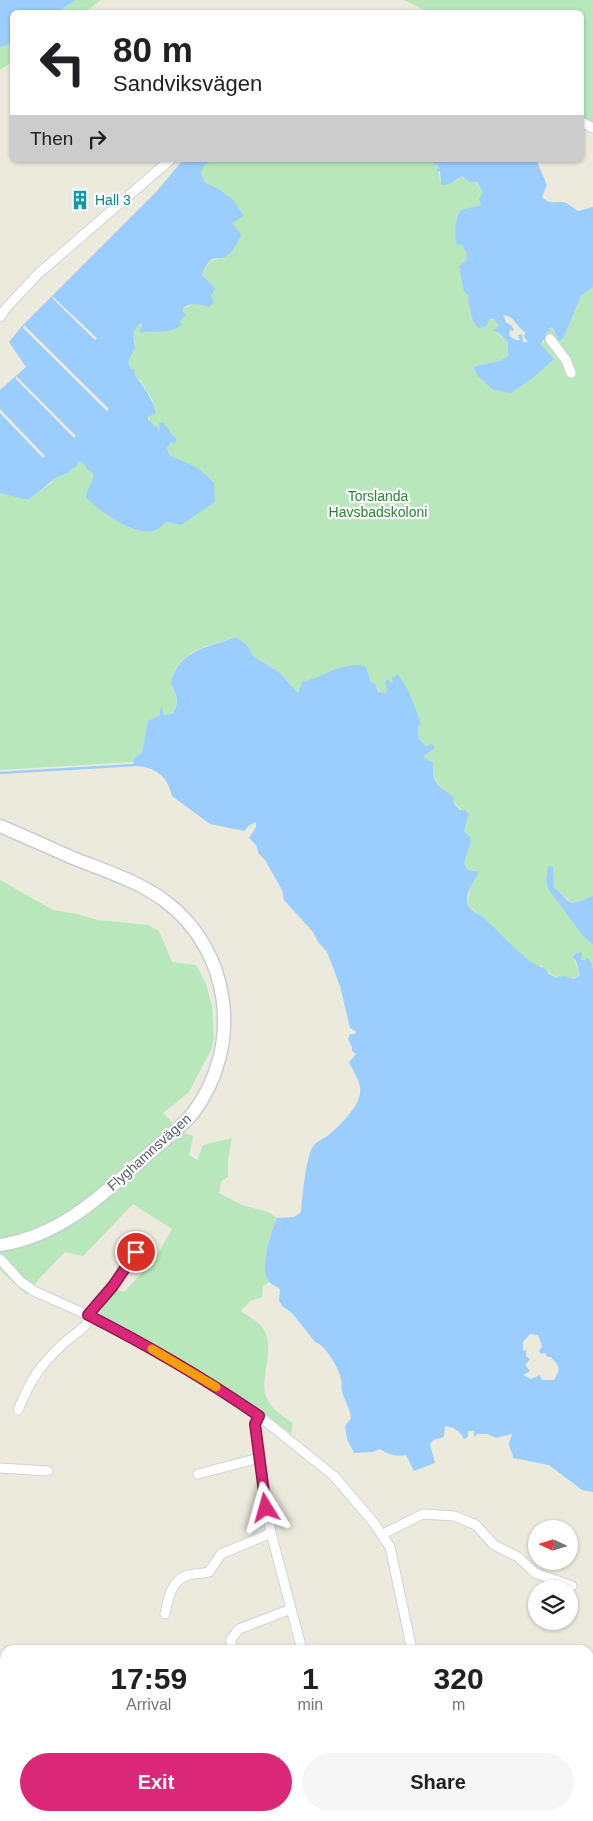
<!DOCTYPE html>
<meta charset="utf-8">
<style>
body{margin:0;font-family:Helvetica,sans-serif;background:#f6f6f6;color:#202124;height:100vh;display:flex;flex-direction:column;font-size:19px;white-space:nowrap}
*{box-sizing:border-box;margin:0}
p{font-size:16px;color:#757577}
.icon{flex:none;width:28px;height:28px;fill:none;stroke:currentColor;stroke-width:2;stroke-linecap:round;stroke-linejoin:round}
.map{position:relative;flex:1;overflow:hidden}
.sheet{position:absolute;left:0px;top:1645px;width:594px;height:176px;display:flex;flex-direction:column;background:#fff;border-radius:15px 15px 0 0;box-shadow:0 1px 4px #0004}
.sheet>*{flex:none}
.hud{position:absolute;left:10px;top:10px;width:574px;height:152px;border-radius:8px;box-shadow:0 1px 4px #0004;background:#fff;color:#202124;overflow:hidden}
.needle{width:32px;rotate:274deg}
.buttons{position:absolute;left:528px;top:1520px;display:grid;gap:10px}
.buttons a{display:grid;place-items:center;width:50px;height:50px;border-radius:50%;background:#fff;box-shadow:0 1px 4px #0004;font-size:25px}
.pin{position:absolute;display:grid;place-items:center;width:42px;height:42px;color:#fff;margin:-21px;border:2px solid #fff;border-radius:50%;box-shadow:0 1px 5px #0007}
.me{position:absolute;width:55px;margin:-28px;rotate:352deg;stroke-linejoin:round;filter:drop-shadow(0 0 4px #0008)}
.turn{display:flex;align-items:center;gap:18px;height:105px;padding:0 20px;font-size:22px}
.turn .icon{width:65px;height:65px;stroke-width:2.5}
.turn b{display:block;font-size:35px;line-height:42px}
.then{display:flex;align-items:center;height:48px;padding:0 20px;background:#0003;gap:10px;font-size:19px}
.eta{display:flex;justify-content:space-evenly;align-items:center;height:85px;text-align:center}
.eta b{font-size:30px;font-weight:700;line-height:35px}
.button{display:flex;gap:10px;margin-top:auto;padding:10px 20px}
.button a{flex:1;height:58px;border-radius:30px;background:#db2777;color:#fff;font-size:20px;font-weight:700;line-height:58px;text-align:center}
.button a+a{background:#f6f6f6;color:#202124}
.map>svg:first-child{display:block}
.green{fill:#b7e7ba}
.water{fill:#9bcdff;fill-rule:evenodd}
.pier{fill:#eceadd}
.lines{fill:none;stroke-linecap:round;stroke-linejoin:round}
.stream{stroke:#9bcdff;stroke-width:2.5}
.street-casing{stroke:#d1d3da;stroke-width:11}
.secondary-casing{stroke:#c9ccd4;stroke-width:15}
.street{stroke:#fff;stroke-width:9}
.secondary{stroke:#fff;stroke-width:12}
.route-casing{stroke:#8e194d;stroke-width:12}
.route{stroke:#db2777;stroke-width:9}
.slow{stroke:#f59e0b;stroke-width:9}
.labels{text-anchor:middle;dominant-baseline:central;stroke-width:4.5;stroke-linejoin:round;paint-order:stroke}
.culture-label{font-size:14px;fill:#0d838f;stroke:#fff;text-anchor:start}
.park-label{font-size:14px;fill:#2c8435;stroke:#fff}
.street-label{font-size:14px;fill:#575b61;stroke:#fff}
</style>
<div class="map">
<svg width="593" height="1821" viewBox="0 0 593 1821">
<rect width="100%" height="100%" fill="#eceadd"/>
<g class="green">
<polygon points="76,0 101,0 85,12 57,12"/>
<polygon points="404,0 593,0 593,124 581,118 581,12 429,12"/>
<polygon points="12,41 12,62 0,70 0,47 6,46"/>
<path d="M212,160H431V162L438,164L440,182L455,181L462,176L469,182H476L483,193L482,205L473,207L457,216L455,233L467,254L466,261L463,264L462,279L464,291L468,295L469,300L468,303L471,315L494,319L499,326L494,330L508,342V356L503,361L480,365L482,381L489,384L493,390L511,393L533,378L542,369C541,357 537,344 549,337L546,334L551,327L554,329L558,341L563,339L581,296L593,287V896L574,903C565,899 555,888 546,881L583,936L593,945V969L591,962L574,959L580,975C567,984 551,977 542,966H535L520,954L480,915L470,908L467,903L471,886V872L468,869L464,863L471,842L464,831L469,814C458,809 458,806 450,798C439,786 432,779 433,762L428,760L424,755L434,748L426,746L419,739L418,728L421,723L393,685L385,682L387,691L385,695L379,693L378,688L371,682L366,667L349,665L312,680L302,682L298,693L279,672L253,656L247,645L236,637C214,645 189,647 176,668C173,672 172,679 171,683C176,695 180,702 172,714L164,715L162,708L160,710V715L149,721L142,752L135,758L133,762L0,770V493L27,500L51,483L54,479L70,469L78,461L85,465L86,469L93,473L89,501C104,511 134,537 153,531C157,530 162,525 166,522L181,525L191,517L180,460L169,455L167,447L172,442L174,436L163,422L161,431L148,420L153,401L141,381L135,375L134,369H131L128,362L135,342L132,332L142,323L144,325L141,333L164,331L178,328V322L184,308L211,296L207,280L202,275C206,264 211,259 222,258L241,234L232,223L243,216L231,197C225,196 223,191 217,188C206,182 205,186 201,172L205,165Z"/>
<path d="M0,880L53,910L77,914L98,920L148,925L159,931L172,962L196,965L206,984L212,1006L214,1038L211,1050L189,1092L163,1113L181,1132L193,1136L189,1155L197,1160L203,1145L232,1138L228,1159V1177L221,1181L219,1193L242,1205L268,1212L277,1218C269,1237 260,1263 269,1282L263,1286L262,1297L250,1301L241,1311C247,1316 258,1321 262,1327C278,1349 257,1380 267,1399C272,1410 284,1417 293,1423L291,1434C232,1388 167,1348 99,1315L103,1307L116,1289L124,1292L155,1259L172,1229L133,1204L83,1256L65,1252L38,1280L27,1295L0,1270Z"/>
<polygon points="365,1816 431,1816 432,1821 365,1821"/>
</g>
<g class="water">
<polygon points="0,0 76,0 57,12 12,12 12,41 6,46 0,47"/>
<path d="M183,160H212L205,165L201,172C205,186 206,182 217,188C223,190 225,196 231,197L244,216L232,223L241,234C239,242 232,253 225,257C221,259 217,257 213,259C207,262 204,269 202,275L215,288L211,296L214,303L209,307C199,304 193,302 184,307L183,311L186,315L179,322L182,324C172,335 154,330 141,333L139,330L143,325L141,323L133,332L135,348L128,362L131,369H134L135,375C144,387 152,398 156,413L148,417V420L160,430L159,423L163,422L177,440L174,444L172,442L167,447L169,455L198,468L214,483L215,502L181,525L166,522C163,525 157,530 153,531C135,537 99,510 86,498C86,488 94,482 93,473L86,469L85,465L78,461L76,467L71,469L68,473C52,476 42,492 27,500L0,493V390L26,367L9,342L22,326L156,192Z"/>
<path d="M431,160H538V164L547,185L542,197C551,206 557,200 566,203C570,205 574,208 578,211L593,207V287L581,296L563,339L558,341L554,329L551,327L549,329L551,331H548L546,334L549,337L547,342L543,340L541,345L554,359L533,378L511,393L493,390L477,375L474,368C485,361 498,365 508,356V342L499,333L493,330L499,326L494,319H489L487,326L478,328L473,321L468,302L469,300L468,295L464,292L459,266L466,261L467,254L462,245L456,244C455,232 454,220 461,210L481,205L479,199L483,193L477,182H469L462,176L449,184L441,185L440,172L436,170L439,168L437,165L431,162ZM503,315C516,317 515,326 525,332L524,337L528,342H523L522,334L518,335L520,340H516L509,336L510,330L514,331L512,326L506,322Z"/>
<path d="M236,637L247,645L253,656L279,672L298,693L302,682C323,678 345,659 366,667L371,682L375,684L379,693L382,692L385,694L387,690L385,683L387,679L393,684L392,678L398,674L408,690L421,723L418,728L419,739L426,746L432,744L435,748L424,756L428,760L433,762C432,783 438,786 454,797L453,801L455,805L460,810H465L469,814L464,831L470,837L471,842L464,863C467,869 469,872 477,871L478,874C473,882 466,893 467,903C469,910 477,913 482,916C498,931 513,948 531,962C538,968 545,965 549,974L557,978L562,976L574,979L580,975L576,961L573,957L576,953L582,952L581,960H586L587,958L591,962L593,969V1492L582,1490L549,1465L513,1458C513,1452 509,1449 509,1444C509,1440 512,1437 512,1434L496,1438L487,1434H477L474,1437V1431H468V1437L464,1439C459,1430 455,1428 445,1426L444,1437L433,1440L430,1444L435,1463L414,1471L406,1455C396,1457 389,1455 380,1449L373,1452L354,1453L347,1439L345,1426L351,1418C350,1408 344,1400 342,1391C341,1388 342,1383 341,1380C340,1370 325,1344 315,1342L292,1313L282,1306L279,1300L280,1289C277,1287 273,1285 270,1283C258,1270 271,1232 277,1218L294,1217L301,1212C302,1198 306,1159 312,1148C317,1140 324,1139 330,1134C342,1123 363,1104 360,1087C359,1079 352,1069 349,1062L356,1054L352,1051V1047L348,1039L350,1034H354L357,1032L350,1028L340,986L327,952L318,942L313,932L284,900L282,890L265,860L259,854L256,845L249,838L256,827V822L250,825L244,831L210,824L172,796C168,776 155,767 135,766L133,762L135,758L142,752L148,721L160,715V709L162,707L164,715L172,714C180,703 177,695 171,684C176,650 210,647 236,637ZM530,1334L538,1335L542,1346L539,1351L541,1354L545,1353L547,1357H551C560,1368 561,1367 554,1380H542L540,1375L531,1379L523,1375L530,1371L525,1365L530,1359L526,1356V1350L523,1351V1342Z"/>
<polygon points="548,866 553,867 554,887 568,901 574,903 593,896 593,945 583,936 549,890 546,881"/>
</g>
<g class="pier">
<polygon points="52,296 97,338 95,340 53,299"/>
<polygon points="24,325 25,326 109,409 107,411 23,328"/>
<polygon points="16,376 76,436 74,438 16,379"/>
<polygon points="0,409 45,456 43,458 0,413"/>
</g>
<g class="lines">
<polyline class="stream" points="0,773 134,765"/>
<defs>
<g id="street">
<polyline points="581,122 593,128"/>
<polyline points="0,317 7,307 38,274 170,160"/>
<polyline points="550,339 566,360 571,373"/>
<polyline points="0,1259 21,1282 34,1291 110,1325 202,1378 259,1416 334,1476 374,1523 390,1547 412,1650"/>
<polyline points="88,1315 145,1244"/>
<path d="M18,1410C30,1381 40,1365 64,1343C73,1335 86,1328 92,1317"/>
<polyline points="259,1416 255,1424 271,1533 302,1650"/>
<polyline points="0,1468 48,1471"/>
<polyline points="198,1474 259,1458"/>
<polyline points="383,1534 423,1514 454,1516 476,1525 494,1545 518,1557 535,1573 572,1586"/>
<path d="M165,1614C168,1599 171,1579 189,1575C195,1573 202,1574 209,1572L221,1554L271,1533"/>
<polyline points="231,1650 231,1639 239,1629 291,1609"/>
<polyline points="589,1772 593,1771"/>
<polyline points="435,1816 436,1821"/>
<polyline points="486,1816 488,1821"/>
</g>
<path id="secondary" d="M0,826C24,836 48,847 73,858C103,870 138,881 165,901C232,951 243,1047 193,1113C180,1129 162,1142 146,1156C103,1195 60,1236 0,1245"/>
</defs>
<use href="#street" class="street-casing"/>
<use href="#secondary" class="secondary-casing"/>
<use href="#street" class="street"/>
<use href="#secondary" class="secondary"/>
</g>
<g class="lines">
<defs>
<path id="route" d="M136,1252L113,1286L88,1315C147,1345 204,1378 259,1416L255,1424L266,1508"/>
</defs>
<use href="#route" class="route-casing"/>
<use href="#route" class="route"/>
<polyline class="slow" points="152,1349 216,1387"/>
</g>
<defs>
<symbol id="building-bare" viewBox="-9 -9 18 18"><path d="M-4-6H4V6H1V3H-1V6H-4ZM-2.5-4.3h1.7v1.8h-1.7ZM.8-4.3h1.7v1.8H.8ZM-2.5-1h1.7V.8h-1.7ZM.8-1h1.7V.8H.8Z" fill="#0f9aa8" stroke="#fff" stroke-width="2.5" paint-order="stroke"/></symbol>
</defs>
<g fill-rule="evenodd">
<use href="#building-bare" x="66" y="186" width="28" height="28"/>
</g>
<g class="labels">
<g class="culture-label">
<text x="95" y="200">Hall 3</text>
</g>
<g class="park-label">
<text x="378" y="496">Torslanda<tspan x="378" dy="16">Havsbadskoloni</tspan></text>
</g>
<g class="street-label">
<text transform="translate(149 1152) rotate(-42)">Flyghamnsvägen</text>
</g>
</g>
</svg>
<div class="buttons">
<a><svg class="needle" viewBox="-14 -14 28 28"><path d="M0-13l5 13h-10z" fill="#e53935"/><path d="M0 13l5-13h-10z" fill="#757577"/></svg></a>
<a><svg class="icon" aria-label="layers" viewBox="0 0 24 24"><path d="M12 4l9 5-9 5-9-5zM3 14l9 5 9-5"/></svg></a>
</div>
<div class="pin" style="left:136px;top:1252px;background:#d93025"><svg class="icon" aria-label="arrive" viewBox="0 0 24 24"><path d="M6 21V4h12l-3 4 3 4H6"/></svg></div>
<svg class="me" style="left:266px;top:1508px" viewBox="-20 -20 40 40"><path d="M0-17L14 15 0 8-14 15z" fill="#db2777" stroke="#fff" stroke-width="4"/></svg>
<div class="hud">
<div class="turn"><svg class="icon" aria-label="left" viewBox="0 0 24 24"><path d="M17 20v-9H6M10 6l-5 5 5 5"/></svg><div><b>80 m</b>Sandviksvägen</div></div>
<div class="then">Then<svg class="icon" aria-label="right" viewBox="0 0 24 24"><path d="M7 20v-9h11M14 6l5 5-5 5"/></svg></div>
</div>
<section class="sheet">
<div class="eta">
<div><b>17:59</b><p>Arrival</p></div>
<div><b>1</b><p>min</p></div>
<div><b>320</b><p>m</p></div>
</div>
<div class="button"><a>Exit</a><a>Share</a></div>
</section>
</div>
